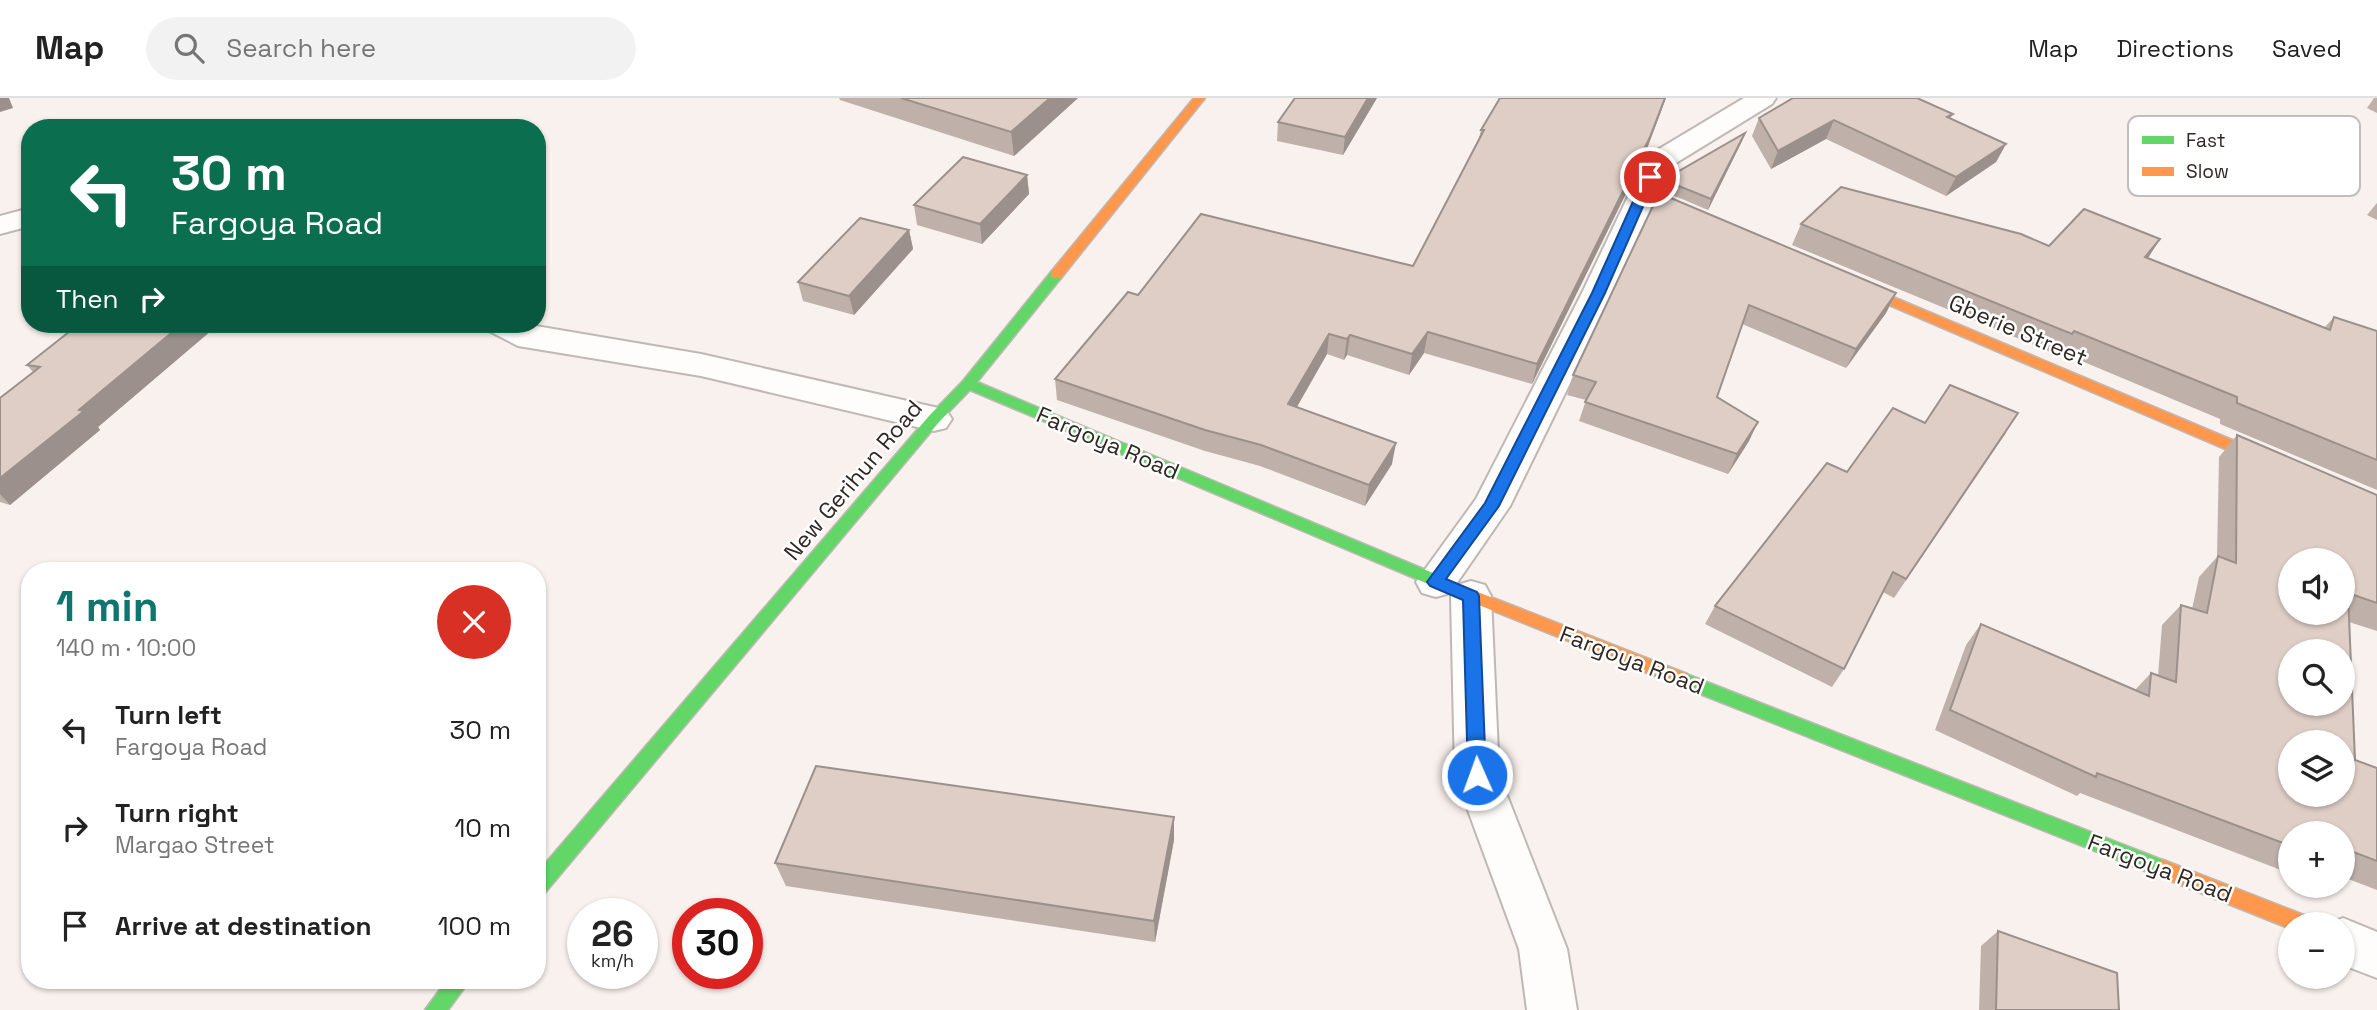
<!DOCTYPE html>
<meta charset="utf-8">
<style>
body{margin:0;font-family:"Space Grotesk",sans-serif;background:#f2f2f2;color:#222;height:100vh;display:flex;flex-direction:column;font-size:26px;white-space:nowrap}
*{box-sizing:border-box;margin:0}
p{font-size:23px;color:#767676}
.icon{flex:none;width:38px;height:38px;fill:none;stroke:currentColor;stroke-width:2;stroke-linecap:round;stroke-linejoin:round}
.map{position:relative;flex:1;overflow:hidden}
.panel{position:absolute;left:21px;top:464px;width:525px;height:427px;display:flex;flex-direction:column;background:#fff;border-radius:28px;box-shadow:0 2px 5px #0004}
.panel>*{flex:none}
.hud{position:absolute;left:21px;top:21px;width:525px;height:214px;border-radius:28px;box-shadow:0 2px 5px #0004;background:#0b6e4f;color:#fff;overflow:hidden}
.buttons{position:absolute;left:2278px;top:450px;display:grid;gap:14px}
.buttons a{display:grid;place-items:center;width:77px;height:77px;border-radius:50%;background:#fff;box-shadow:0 2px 5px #0004;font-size:35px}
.speed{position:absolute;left:567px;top:800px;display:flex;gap:14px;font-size:35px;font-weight:700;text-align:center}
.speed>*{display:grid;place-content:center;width:91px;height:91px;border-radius:50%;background:#fff;box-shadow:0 2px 5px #0004;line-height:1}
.speed small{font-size:18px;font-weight:400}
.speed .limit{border:10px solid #d22;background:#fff;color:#111}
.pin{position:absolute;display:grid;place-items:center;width:60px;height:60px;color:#fff;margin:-30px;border:4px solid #fff;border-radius:50%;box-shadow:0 2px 7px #0007}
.me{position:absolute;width:77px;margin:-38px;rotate:358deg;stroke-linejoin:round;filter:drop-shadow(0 0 5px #0008)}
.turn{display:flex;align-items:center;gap:24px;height:147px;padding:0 35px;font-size:32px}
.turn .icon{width:91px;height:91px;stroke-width:2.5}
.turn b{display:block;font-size:49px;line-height:60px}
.then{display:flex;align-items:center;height:66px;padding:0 35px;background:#0003;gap:14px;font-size:26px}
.round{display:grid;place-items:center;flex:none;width:74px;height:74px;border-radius:37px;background:#f2f2f2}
.overview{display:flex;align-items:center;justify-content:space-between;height:119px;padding:0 35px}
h1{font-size:42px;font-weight:700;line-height:52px;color:#0f766e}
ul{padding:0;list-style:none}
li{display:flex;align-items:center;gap:21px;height:98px;padding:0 35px}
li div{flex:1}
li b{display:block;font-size:26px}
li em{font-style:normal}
header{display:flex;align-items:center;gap:42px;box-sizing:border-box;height:98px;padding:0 35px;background:#fff;border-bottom:2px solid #e0e0e0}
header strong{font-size:33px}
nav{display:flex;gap:38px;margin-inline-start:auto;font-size:24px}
.search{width:490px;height:63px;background:#f2f2f2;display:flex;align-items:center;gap:18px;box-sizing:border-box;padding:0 24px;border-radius:38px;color:#767676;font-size:26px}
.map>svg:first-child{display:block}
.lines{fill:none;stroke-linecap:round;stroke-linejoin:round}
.street-casing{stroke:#bfb8b4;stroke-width:4}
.fast-casing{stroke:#bfb8b4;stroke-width:3}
.slow-casing{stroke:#bfb8b4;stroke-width:3}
.street{fill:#fefdfc;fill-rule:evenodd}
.fast{fill:#63d668;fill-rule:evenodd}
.slow{fill:#ff974d;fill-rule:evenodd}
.wall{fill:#bfb1aa}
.shaded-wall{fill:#9b908b}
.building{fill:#decec6;stroke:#9b908b;stroke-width:2;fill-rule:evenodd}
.route{fill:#1a73e8;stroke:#114b97;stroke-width:2}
.labels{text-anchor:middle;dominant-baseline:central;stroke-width:5;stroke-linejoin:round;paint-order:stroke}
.street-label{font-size:23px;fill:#312823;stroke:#fff}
.key{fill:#fff;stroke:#c1bebd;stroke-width:2}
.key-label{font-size:19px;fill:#312823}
</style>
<header>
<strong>Map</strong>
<div class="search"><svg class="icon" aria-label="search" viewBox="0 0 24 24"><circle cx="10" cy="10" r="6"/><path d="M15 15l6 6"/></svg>Search here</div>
<nav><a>Map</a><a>Directions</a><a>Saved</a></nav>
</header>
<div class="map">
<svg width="2377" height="912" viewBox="0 0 2377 912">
<rect width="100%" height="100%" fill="#f9f1ed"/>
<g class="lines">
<defs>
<g id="street">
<polygon points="1744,0 1776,0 1772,6 1671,68 1614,195 1510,408 1450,495 1436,499 1422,495 1416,484 1476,401 1582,195 1645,63 1649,57"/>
<polygon points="30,110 30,128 0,136 0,118"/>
<polygon points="485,226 524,226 701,256 934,309 946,312 952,321 946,330 934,333 701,278 518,248 489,233"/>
<polygon points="1471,483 1485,487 1491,498 1499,677 1567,851 1577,912 1527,912 1519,851 1455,677 1451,498 1457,487"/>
<polygon points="2343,820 2377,834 2377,880 2343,867 2343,826 2328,826"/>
</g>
<g id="fast">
<polygon points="1056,173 1061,174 1061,180 977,284 1471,491 1473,495 1471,499 1459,499 970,292 939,324 544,796 537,799 537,775 929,318 963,283 1051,174"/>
<polygon points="1681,574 2170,765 2173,771 2170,777 2163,780 1675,586 1672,581 1675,576"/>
<polygon points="447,882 470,882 448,912 425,912"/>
</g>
<g id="slow">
<polygon points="1194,0 1205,0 1061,180 1051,180 1051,174"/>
<polygon points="1642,92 1708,119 1710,122 1704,126 1700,125 1638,99 1638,93"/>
<polygon points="1843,178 2282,363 2284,367 2282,371 2272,371 1838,185 1838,179"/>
<polygon points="1465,489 1687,576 1690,581 1687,586 1681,588 1675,586 1459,499 1457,495 1459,491"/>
<polygon points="2163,762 2309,819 2312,826 2291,826 2291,831 2156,777 2153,771 2156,765"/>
</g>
</defs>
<use href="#street" class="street-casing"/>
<use href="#fast" class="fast-casing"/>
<use href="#slow" class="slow-casing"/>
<use href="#street" class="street"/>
<use href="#fast" class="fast"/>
<use href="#slow" class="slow"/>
</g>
<g class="wall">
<polygon points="839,0 1078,0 1014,58 840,2"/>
<polygon points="1295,0 1377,0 1343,57 1277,43 1278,24"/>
<polygon points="2374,0 2377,0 2377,15 2367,10"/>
<polygon points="1953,16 1950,21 2006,46 1996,64 1946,98 1826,41 1771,71 1752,38 1759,20"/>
<polygon points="1481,32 1644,59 1532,286 1424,255 1409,277 1347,257 1344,262 1327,256 1297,309 1392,366 1365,408 1260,368 1205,353 1057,302 1055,281 1138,197 1413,168 1479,40"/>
<polygon points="1745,35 1741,45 1708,112 1663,93 1667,80"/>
<polygon points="1027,77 1029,96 982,146 917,127 914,107"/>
<polygon points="1659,95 1896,195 1886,215 1846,270 1742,226 1717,299 1749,343 1728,376 1579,323 1586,302 1567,297 1573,277"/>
<polygon points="2377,105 2377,122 2367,117"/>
<polygon points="1801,126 2049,148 2160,141 2148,160 2325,229 2334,219 2377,233 2377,392 2220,326 2220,321 2060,254 2058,257 1792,147"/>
<polygon points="909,132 913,151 854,217 803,203 798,184"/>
<polygon points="79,226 219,226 98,329 100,332 10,407 0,404 0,300 33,274 27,267"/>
<polygon points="1925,325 2006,335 1894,500 1883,494 1844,571 1832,589 1705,526 1715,508 1847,374"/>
<polygon points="2237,337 2377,397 2377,533 2349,524 2355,662 2377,670 2377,792 2343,779 2343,735 2291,735 2291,776 2080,695 2077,698 1935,632 1966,547 1981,526 2135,592 2151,575 2158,578 2162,527 2181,507 2192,511 2199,479 2217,459 2219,359"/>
<polygon points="1174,719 1174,742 1155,844 786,788 775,765"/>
<polygon points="1998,833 2119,912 1979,912 1981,848"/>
</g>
<g class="shaded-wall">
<polygon points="0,0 9,0 13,10 0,14"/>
<polygon points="1050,0 1078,0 1014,58 1011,34"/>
<polygon points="1368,0 1377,0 1343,57 1345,39"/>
<polygon points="1665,0 1666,0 1644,59 1532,286 1537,266"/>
<polygon points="1834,22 1826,41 1771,71 1778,53"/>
<polygon points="1745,35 1741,45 1708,112 1711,101"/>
<polygon points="2006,46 1996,64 1946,98 1956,79"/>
<polygon points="1027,77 1029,96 982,146 980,126"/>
<polygon points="909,132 913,151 854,217 849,198"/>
<polygon points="2160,141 2146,163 2145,159"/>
<polygon points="1896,195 1886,215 1846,270 1856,251"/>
<polygon points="182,226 219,226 98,329 100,332 10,407 0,396 0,380 79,312"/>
<polygon points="1428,234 1424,255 1409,277 1412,256"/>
<polygon points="1329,236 1327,256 1287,326 1288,306"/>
<polygon points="1350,237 1347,257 1344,262 1347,241"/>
<polygon points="1758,324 1749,343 1728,376 1737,356"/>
<polygon points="1396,345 1392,366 1365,408 1369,387"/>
<polygon points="1174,719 1174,742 1155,844 1154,823"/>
</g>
<g class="building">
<polygon points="901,0 1050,0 1011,34"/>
<polygon points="1295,0 1368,0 1345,39 1278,24"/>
<polygon points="1500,0 1665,0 1650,39 1537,266 1428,234 1412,256 1350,237 1347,241 1329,236 1288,306 1396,345 1369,387 1261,347 1205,332 1055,281 1128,194 1138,197 1201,116 1413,168 1484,32 1481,32"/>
<polygon points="1793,0 1917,0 1953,16 1947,19 2006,46 1956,79 1834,22 1778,53 1759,20"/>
<polygon points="1745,35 1711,101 1666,83 1667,80"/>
<polygon points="963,59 1027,77 980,126 914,107"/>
<polygon points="1841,89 2021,136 2049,148 2084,111 2160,141 2145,159 2330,232 2334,219 2377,233 2377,362 2237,305 2237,299 2074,233 2072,236 1801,126"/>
<polygon points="1659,95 1896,195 1856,251 1749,207 1717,299 1758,324 1737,356 1585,304 1596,284 1573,277"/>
<polygon points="860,120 909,132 849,198 798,184"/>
<polygon points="79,226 182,226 79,312 84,313 0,380 0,300 40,269 27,267"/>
<polygon points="1950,287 2018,315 1906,481 1893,474 1844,571 1715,508 1827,365 1847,374 1893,310 1925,325"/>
<path d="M2237,337L2377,397V505L2348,495L2355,662L2377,670V763L2343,750V735H2291V748L2097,675L2096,679L1950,612L1981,526L2149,598L2151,575L2176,584L2181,507L2207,515L2218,458L2236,465ZM2291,462H2343V514H2291ZM2291,553H2343V606H2291ZM2291,644H2343V696H2291Z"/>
<polygon points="816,668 1174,719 1154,823 775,765"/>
<polygon points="1998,833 2117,875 2119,912 1996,912"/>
</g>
<polygon class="route" points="1650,76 1656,79 1605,195 1499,408 1446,481 1477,494 1479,498 1486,677 1483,682 1470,682 1468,677 1463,502 1430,488 1427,484 1485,405 1592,195 1644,79"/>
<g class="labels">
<g class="street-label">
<text transform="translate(2018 232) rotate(23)">Gberie Street</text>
<text transform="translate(1108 345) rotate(23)">Fargoya Road</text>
<text transform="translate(853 382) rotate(-50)">New Gerihun Road</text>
<text transform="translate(1632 562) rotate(21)">Fargoya Road</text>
<text transform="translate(2160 770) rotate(21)">Fargoya Road</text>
</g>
</g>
<rect x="2128" y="18" width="232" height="80" rx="10" class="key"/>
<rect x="2142" y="38" width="32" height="8" fill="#63d668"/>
<rect x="2142" y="69" width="32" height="9" fill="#ff974d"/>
<g class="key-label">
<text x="2186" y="49">Fast</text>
<text x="2186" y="80">Slow</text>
</g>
</svg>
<div class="buttons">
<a><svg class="icon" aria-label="sound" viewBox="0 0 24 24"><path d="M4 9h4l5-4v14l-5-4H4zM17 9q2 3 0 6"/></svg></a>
<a><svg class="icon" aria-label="search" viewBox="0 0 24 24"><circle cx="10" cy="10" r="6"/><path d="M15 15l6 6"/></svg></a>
<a><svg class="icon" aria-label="layers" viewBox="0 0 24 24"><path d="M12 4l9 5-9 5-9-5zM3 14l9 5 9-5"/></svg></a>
<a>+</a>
<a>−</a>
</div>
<div class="speed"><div>26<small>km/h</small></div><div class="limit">30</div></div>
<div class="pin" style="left:1650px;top:79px;background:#d93025"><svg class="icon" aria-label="arrive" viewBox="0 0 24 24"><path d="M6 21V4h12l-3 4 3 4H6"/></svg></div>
<svg class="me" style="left:1477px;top:677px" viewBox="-20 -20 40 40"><circle r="17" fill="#1a73e8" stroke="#fff" stroke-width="3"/><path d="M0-11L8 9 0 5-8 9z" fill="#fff"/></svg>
<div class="hud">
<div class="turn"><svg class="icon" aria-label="left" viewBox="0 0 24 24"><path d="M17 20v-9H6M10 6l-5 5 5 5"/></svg><div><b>30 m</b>Fargoya Road</div></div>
<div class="then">Then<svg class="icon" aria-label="right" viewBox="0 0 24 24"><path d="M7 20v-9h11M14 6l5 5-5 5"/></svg></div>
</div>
<section class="panel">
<div class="overview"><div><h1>1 min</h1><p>140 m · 10:00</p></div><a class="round" style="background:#d93025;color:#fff"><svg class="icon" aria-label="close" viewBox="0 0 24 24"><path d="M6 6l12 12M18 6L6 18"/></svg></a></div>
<ul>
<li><svg class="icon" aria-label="left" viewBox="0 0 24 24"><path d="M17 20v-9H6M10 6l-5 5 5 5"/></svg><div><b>Turn left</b><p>Fargoya Road</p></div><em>30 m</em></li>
<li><svg class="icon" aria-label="right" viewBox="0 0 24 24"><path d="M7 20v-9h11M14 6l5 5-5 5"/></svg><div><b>Turn right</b><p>Margao Street</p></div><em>10 m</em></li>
<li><svg class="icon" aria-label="arrive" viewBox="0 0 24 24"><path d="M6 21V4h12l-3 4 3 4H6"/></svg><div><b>Arrive at destination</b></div><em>100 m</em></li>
</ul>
</section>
</div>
